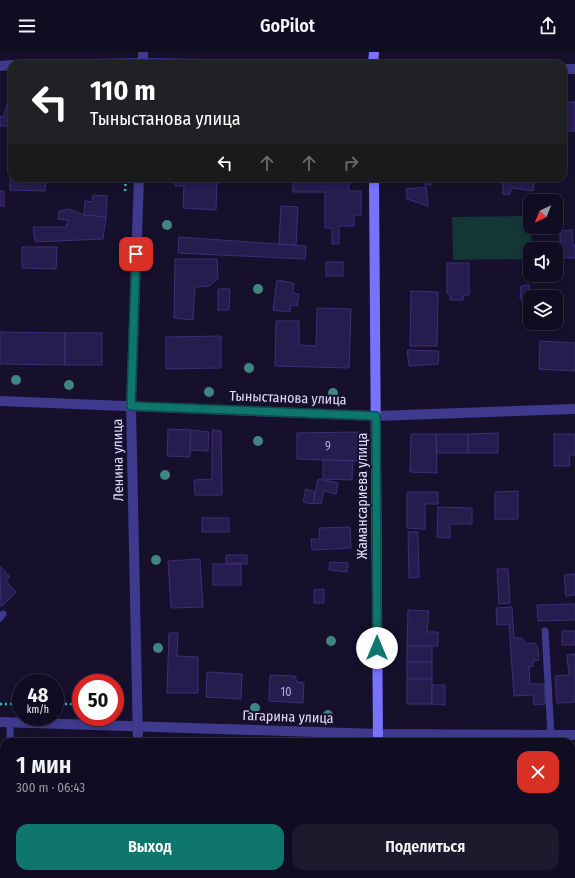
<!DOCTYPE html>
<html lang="ru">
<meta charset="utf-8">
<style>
body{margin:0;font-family:"Fira Sans Condensed",sans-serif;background:#1e1a2e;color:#f1f3f6;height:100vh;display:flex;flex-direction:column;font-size:15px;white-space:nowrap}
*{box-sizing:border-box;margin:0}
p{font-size:13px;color:#9c9ba5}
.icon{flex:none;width:22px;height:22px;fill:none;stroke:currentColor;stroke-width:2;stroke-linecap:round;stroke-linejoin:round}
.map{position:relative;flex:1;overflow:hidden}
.sheet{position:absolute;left:0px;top:686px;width:575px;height:140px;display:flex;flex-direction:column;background:#100c21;border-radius:12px 12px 0 0;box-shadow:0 2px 6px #0003,0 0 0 1px #302c3f}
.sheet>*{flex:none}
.guide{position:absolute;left:8px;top:8px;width:559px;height:122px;border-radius:12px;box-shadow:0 2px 6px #0003,0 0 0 1px #302c3f;background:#202124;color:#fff;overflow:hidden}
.needle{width:26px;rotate:223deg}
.tools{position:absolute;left:523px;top:142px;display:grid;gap:8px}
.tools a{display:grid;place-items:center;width:40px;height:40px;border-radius:8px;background:#100c21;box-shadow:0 2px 6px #0003,0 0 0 1px #302c3f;font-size:20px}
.speed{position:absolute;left:12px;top:622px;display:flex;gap:8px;font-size:20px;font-weight:700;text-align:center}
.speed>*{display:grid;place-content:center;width:52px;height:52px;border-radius:50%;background:#100c21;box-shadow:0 2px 6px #0003,0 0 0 1px #302c3f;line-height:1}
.speed small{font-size:10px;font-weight:400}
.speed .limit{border:6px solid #d22;background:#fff;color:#111}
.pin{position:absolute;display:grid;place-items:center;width:34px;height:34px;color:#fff;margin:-17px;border-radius:8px;box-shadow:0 2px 6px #0006}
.me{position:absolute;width:44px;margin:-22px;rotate:0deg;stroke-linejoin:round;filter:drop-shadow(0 0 3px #0008)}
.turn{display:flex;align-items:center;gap:14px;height:84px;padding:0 16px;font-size:18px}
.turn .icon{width:52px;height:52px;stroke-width:2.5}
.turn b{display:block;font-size:28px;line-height:34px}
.lanes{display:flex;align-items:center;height:38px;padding:0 16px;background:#0003;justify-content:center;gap:20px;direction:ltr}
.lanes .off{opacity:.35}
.round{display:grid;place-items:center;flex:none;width:42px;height:42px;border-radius:12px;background:#1e1a2e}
.headline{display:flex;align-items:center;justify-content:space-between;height:68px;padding:0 16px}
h1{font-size:24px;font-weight:600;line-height:30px}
.button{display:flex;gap:8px;margin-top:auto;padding:8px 16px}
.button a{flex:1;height:46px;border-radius:12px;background:#0f766e;color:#fff;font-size:16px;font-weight:600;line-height:46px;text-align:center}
.button a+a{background:#1e1a2e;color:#f1f3f6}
header{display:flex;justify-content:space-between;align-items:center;height:52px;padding:0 16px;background:#100c21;font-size:18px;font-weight:600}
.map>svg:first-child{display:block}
.green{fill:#133636}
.building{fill:#271c4e;stroke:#3e2d7b}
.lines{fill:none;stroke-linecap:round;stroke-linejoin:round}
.path{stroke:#2cc2bd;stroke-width:2.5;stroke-dasharray:2 3;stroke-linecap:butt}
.service{stroke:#3f3a8d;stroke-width:7}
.minor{stroke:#3f3a8d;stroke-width:10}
.secondary{stroke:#7972ff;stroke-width:10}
.tree{fill:#3f8581}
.route-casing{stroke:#0a4d48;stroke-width:10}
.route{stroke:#0f766e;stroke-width:7}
.labels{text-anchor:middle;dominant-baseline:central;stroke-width:4;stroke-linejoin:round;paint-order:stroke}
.number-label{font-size:12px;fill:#b2abd3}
.street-label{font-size:14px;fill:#e0dbff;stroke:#16102c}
</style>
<header><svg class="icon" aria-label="menu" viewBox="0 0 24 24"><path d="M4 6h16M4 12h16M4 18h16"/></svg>GoPilot<svg class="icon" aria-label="share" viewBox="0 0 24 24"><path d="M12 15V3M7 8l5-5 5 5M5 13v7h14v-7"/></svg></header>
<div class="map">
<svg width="575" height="826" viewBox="0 0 575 826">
<rect width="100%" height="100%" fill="#16102c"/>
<g class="green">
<polygon points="530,164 532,197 530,197 530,207 453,208 452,165"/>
<polygon points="1,749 4,749 4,805 0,805"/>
</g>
<g class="building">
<polygon points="8,48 12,48 12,74 0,74 0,65 4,64"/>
<rect x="563" y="50" width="12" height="29"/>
<polygon points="10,123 12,123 12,126 46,126 45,139 10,138"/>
<polygon points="176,126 217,126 216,158 183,156 184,134 175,134"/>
<polygon points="293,126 349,126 349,139 361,139 361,163 354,163 354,174 339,174 339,192 332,192 332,176 325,176 325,140 293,140"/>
<rect x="425" y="126" width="6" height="7"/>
<polygon points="503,126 534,126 533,139 512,136 509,143 503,142"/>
<polygon points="426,135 428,154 407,147 406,137"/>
<rect x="0" y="139" width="4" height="15"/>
<polygon points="93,143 107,144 106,165 84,163 85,149 92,150"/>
<polygon points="281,154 298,155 296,193 279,192"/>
<polygon points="69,157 84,163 106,165 103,187 35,190 33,175 66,175 68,168 58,167 59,159"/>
<polygon points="572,178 573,193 575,193 575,206 560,206 560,179"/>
<polygon points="179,185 306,194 305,207 178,201"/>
<polygon points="22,195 57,195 56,217 22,216"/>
<polygon points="175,207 217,207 218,226 210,234 195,235 193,268 174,266"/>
<rect x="326" y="210" width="17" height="14"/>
<polygon points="447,211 469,211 469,243 464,243 463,248 450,248 450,242 447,241"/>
<polygon points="277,228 294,231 293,241 299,242 297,254 291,253 290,260 273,258"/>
<polygon points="529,233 529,248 520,247 521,234"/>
<polygon points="218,237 230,237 229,258 218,258"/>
<polygon points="411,239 438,240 437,294 410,294"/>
<polygon points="317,256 351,257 349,316 275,314 276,269 299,269 299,293 316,294"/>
<polygon points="0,280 65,281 65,313 0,312"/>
<rect x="65" y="281" width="37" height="32"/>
<polygon points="221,284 221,316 166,317 166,285"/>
<polygon points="540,289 575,291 575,319 539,317"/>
<polygon points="407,298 439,299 438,312 409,314"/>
<polygon points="168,377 191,378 190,405 167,404"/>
<polygon points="191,378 209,380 208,399 190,398"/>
<polygon points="212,378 221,379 222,443 195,443 194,428 212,427"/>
<polygon points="358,380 358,409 297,407 297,381"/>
<polygon points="498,381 498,401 468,401 468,382"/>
<polygon points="411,382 436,382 437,421 410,420"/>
<polygon points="436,382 468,382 468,401 437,401"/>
<polygon points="554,382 575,382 575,403 569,403 570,414 554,414"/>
<polygon points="323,408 353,409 352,428 323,427"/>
<polygon points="318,427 338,431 336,442 324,439 321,452 313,451"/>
<polygon points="306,437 315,440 313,452 303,450"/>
<polygon points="518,439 518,467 495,467 495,440"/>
<polygon points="407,440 438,440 438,452 425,452 425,477 407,476"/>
<polygon points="438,455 472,456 472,472 450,472 450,486 437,485"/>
<rect x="202" y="466" width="27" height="14"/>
<polygon points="350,475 351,496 312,498 311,487 320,487 319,476"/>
<polygon points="408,480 418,480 419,525 409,526"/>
<polygon points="226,503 247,503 247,512 226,511"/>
<polygon points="200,507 203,555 171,556 168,509"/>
<polygon points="330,510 348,511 347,520 329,518"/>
<rect x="213" y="512" width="28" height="21"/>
<polygon points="0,514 10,525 6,529 16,540 1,555"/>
<polygon points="497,517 508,517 510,551 499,552"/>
<polygon points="575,522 575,543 566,544 564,523"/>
<polygon points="324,537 324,551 314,551 314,538"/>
<polygon points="575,552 575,568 538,569 537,553"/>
<polygon points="512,555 514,586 522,586 526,592 535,591 538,596 539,608 533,609 533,614 529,615 530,632 544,632 545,652 534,653 533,643 514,644 509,572 497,573 496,556"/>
<polygon points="408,558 429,559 427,580 438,580 438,594 407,594"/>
<rect x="562" y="579" width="13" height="14"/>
<polygon points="169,581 178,581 177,604 198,605 198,641 167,641"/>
<rect x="407" y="594" width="25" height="16"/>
<polygon points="575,602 575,650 557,651 555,624 569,623 567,603"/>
<rect x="407" y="610" width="25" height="17"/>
<polygon points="207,620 242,622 241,647 206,645"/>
<polygon points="270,623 295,624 297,630 304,631 303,651 269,649"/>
<rect x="407" y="627" width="25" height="25"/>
<polygon points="432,633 445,633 445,653 432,652"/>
<polygon points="73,822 96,822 96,826 49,826 73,826"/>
<rect x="166" y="822" width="19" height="4"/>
<rect x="197" y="822" width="46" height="4"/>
<polygon points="320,822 349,822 349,826 321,826"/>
<rect x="395" y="822" width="33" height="4"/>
<rect x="540" y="822" width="26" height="4"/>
</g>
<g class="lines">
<g class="path">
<polyline points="125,139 126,126"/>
<polyline points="0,652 21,652"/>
<polyline points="55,652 81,652"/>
<polyline points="115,652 121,652"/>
</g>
<g class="service">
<polyline points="0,566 3,562"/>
<polyline points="545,579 551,683"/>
<polyline points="10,690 10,670"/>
</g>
<g class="minor">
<polyline points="89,12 143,11 208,12"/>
<polyline points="143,12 143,0"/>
<polyline points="0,14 12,13"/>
<polyline points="563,17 575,17"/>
<polyline points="0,349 376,364 575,357"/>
<polyline points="0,670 378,682 575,683"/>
<polyline points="138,690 131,354 139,126"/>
<polyline points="137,826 137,822"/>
</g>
<g class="secondary">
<polyline points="373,12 374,0"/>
<polyline points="374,126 378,690"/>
<polyline points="377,826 377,822"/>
</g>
</g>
<g class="tree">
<circle cx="167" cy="173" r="5"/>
<circle cx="258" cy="237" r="5"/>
<circle cx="249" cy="316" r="5"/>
<circle cx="16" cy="328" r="5"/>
<circle cx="69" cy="333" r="5"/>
<circle cx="209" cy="340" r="5"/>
<circle cx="333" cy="341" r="5"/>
<circle cx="258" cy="389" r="5"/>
<circle cx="165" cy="423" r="5"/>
<circle cx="156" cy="508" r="5"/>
<circle cx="331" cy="589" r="5"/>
<circle cx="158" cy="596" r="5"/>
<circle cx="255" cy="656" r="5"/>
<circle cx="328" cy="663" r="5"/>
</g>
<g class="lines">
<defs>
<polyline id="route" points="136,202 131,354 376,364 377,596"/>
</defs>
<use href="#route" class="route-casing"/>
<use href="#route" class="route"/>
</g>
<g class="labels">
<g class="number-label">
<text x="328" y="394">9</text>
<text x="286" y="640">10</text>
</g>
<g class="street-label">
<text transform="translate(288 346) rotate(2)">Тыныстанова улица</text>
<text transform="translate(118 408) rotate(-91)">Ленина улица</text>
<text transform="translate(362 444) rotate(-90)">Жамансариева улица</text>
<text transform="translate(288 665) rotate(2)">Гагарина улица</text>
</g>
</g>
</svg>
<div class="tools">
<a><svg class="needle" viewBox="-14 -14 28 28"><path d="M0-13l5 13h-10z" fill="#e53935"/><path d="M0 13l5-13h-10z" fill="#9c9ba5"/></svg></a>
<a><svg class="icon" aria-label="sound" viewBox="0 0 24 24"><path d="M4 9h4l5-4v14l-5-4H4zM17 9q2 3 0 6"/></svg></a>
<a><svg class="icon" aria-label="layers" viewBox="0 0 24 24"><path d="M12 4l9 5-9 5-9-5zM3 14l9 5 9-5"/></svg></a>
</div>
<div class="speed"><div>48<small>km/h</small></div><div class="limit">50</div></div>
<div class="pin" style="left:136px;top:202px;background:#d93025"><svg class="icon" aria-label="arrive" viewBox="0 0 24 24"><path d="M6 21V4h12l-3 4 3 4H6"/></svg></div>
<svg class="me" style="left:377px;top:596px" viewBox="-20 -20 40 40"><circle r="19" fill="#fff"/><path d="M0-13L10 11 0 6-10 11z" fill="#0f766e"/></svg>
<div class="guide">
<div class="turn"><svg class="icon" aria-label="left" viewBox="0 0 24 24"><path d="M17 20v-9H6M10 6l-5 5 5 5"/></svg><div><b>110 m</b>Тыныстанова улица</div></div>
<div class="lanes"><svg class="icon" aria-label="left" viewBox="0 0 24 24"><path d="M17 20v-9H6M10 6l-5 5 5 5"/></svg><svg class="icon off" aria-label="ahead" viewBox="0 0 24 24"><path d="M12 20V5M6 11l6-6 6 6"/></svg><svg class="icon off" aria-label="ahead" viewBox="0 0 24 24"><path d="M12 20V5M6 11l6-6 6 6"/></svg><svg class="icon off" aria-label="right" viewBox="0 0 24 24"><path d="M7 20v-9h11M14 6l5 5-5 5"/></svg></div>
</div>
<section class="sheet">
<div class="headline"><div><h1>1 мин</h1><p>300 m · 06:43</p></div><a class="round" style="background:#d93025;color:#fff"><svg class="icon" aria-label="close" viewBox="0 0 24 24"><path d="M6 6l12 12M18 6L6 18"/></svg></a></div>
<div class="button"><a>Выход</a><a>Поделиться</a></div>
</section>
</div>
